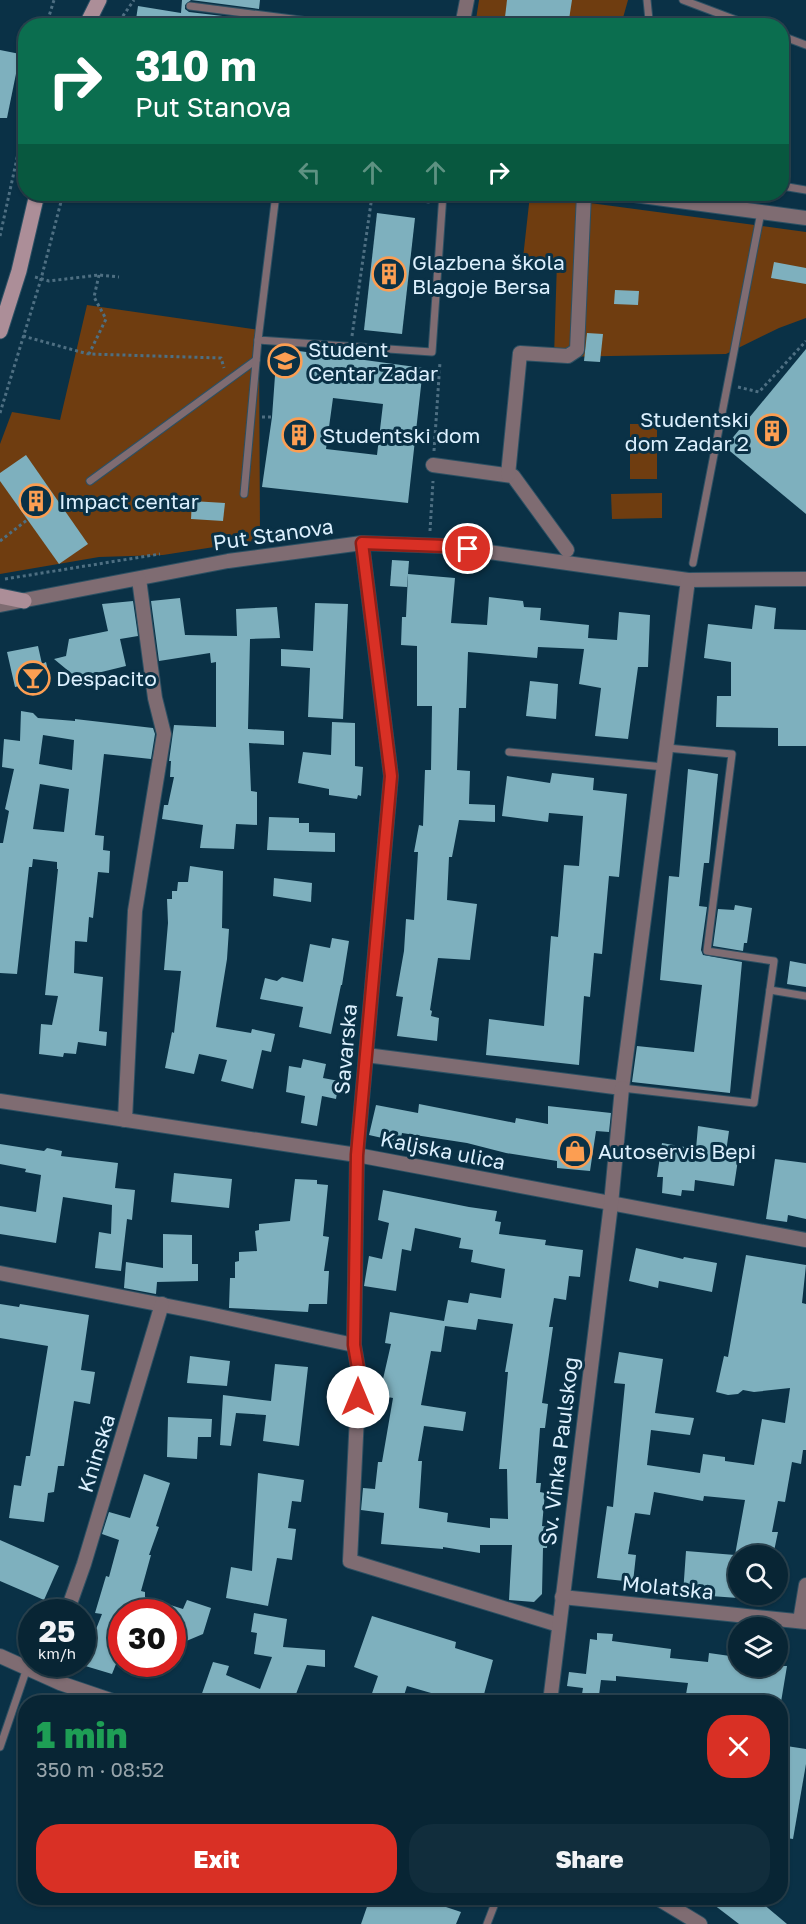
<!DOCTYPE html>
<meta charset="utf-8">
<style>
body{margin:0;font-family:"Golos Text",sans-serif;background:#112d3c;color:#f1f3f6;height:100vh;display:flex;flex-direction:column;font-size:22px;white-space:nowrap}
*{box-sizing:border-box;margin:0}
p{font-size:20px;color:#98a5ac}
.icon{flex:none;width:33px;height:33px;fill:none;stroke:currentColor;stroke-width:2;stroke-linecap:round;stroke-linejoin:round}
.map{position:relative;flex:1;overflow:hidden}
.side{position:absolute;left:18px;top:1695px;width:770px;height:210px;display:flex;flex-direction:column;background:#082534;border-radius:24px;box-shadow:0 2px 4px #0004,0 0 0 2px #29424f}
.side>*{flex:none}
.hud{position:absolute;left:18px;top:18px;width:771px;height:183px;border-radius:24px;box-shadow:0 2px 4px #0004,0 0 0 2px #29424f;background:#0b6e4f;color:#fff;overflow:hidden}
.fabs{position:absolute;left:728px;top:1545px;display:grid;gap:12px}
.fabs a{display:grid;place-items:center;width:60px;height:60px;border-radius:50%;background:#082534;box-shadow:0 2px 4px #0004,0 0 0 2px #29424f;font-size:30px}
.speed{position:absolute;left:18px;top:1599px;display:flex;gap:12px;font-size:30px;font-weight:700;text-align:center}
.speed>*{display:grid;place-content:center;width:78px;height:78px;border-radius:50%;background:#082534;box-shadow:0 2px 4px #0004,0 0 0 2px #29424f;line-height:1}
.speed small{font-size:15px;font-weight:400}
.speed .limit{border:9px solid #d22;background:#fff;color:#111}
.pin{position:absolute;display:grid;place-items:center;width:51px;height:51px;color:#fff;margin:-26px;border:3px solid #fff;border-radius:50%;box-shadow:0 2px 6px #0007}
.me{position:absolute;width:66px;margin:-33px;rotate:0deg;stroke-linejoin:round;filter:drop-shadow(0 0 4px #0008)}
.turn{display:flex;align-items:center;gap:21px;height:126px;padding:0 18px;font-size:27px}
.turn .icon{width:78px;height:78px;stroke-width:2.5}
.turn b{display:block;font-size:42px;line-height:51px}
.lanes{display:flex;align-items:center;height:57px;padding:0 18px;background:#0003;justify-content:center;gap:30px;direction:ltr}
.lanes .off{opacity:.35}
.round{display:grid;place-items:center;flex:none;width:63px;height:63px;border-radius:24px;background:#112d3c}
.overview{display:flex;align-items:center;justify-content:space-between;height:102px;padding:0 18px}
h1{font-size:36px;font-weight:800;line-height:45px;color:#1e9e55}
.button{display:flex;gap:12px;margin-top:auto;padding:12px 18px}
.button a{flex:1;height:69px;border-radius:24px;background:#d93025;color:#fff;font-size:24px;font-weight:800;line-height:69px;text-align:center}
.button a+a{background:#112d3c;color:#f1f3f6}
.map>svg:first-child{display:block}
.green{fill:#6f3d10}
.building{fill:#7eb0be;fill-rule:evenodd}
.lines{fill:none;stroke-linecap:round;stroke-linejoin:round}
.service-casing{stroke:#2c5063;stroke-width:9}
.minor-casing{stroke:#2c5063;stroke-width:16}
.secondary-casing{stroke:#2c5063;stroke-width:17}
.path{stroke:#4e6f82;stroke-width:3;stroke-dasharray:3 3;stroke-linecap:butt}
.service{stroke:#7f6c72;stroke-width:7}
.minor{stroke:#7f6c72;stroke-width:14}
.secondary{stroke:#ac8e98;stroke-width:15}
.route-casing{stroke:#8d1f18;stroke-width:15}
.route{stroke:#d93025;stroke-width:10}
.labels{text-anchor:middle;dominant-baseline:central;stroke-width:6;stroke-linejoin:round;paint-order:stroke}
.poi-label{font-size:21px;fill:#dcf0fe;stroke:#0a3146;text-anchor:start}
.street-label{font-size:21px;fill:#dcf0fe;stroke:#0a3146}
</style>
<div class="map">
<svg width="806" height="1924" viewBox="0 0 806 1924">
<rect width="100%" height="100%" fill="#0a3146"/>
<g class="green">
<polygon points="479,0 628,0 621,25 475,26"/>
<polygon points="530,195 806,232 806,318 779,328 726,354 554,357 557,261 523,258"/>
<polygon points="87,305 259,330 260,540 163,555 99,557 0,574 0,444 12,412 60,420"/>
<rect x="630" y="424" width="27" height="55"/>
<polygon points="662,493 662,518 612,519 611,494"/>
</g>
<g class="building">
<polygon points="182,0 260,0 259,9 191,0 185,5 185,9 189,12 257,20 256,26 135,26 138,6 181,13"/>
<polygon points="507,0 572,0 568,26 504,26"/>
<polygon points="0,50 20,54 7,118 0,118"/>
<polygon points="377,213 415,218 402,334 364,330"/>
<polygon points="774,262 806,268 806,284 771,278"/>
<polygon points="615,290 639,291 638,305 614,304"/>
<polygon points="587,333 603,334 600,362 584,361"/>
<path d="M277,348L423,368L408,503L262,487L272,417ZM333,398L383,404L377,455L326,449Z"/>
<polygon points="806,349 806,514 725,447"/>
<polygon points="26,455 88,544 59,564 0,481 0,473"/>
<polygon points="192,501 225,503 223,521 191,519"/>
<polygon points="392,560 409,561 407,587 390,586"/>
<polygon points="408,574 455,578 451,623 487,625 489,597 523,601 524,607 541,608 540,620 589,625 588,638 617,640 619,612 650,615 648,667 638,667 628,739 595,736 601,688 579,684 584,649 538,647 537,658 468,652 466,708 459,708 457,770 470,771 469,804 495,805 495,822 459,820 452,857 449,857 447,900 477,904 470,960 438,958 430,1010 432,1011 431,1016 439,1018 437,1041 397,1036 403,997 396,996 404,951 406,919 414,920 418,852 414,852 419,825 423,826 425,770 431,770 432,706 417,706 417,646 401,645 402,617 406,617"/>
<polygon points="180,598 185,635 237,636 236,609 277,607 280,638 250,639 248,729 284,731 284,745 249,743 251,791 257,792 257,825 236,824 234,849 200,848 203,825 162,819 164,805 168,805 174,777 170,777 171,761 169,761 174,725 216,727 216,662 211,663 210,653 159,661 151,601"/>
<polygon points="133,601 138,636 120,639 126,666 77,678 54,659 66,656 69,639 108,631 102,604"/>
<polygon points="315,603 348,604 343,719 308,717 310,668 281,666 281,649 313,651"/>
<polygon points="755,605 776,608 774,629 806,630 806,746 778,746 778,728 716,727 717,696 731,696 731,662 704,658 708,624 752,629"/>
<polygon points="38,646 42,664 46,662 50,679 15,687 7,652"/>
<polygon points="530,681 558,684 556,719 526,716"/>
<path d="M21,711L33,713L38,718L75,721V719L153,728L155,734L151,759L104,754L95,835L104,836L103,850L110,851L109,873L98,872L93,918L89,917L87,942L75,941L74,973L103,977L99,1031L107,1032L106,1046L78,1042L76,1054L64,1053L63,1057L39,1054L41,1024L52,1025L58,996L45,995L58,869H57V862L33,859L32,867H29L17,974L0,973V843H3L9,811L5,809L14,769L2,767L4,739L20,741ZM43,735L74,740L72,770L39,764ZM40,784L69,789L64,832L33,829Z"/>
<polygon points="332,722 355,723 355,766 363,767 361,796 358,795 357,799 329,795 329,789 298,783 303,752 331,755"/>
<polygon points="688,769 718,774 709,863 704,863 699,906 707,907 701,950 703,955 742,962 730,1093 632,1082 637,1046 694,1052 702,985 660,980 669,876 679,877"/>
<polygon points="552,773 594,778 593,790 627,794 619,877 609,876 602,954 594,953 590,997 584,996 579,1065 486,1055 489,1019 544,1026 551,936 558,937 564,865 579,866 583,816 549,813 548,822 502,816 507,776 550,783"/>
<polygon points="269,817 299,818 299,823 309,823 309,832 335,833 335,852 267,850"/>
<polygon points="190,866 223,871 222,928 229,929 227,959 216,1027 251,1033 252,1029 275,1034 271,1052 262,1050 253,1089 221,1081 227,1060 199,1054 194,1074 165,1068 172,1032 174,1033 181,971 164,970 168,923 167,899 172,899 172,891 177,891 178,882 188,882"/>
<polygon points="274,878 312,883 311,902 273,896"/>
<polygon points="735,905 752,908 747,943 744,943 743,951 713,946 718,909 734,910"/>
<polygon points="332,938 349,941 342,985 341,985 331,1034 299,1027 303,1007 260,999 265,978 277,981 282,977 303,982 310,944 330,948"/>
<polygon points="790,961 806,964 806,987 787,984"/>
<polygon points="303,1059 326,1064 323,1078 339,1081 336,1099 322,1096 317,1126 301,1123 305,1096 286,1092 289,1066 301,1068"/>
<polygon points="419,1104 515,1123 516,1118 548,1124 548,1106 611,1113 609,1132 596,1131 590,1171 557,1168 557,1161 506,1153 467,1143 402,1133 400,1142 369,1135 376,1105 418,1113"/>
<polygon points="698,1126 729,1131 725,1159 738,1160 734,1186 695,1180 694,1191 682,1190 681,1196 662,1193 663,1177 657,1177 662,1143 696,1149"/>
<polygon points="0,1144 44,1151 47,1148 62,1151 61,1156 118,1163 115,1188 135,1190 132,1220 127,1219 121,1271 95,1268 99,1232 111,1234 112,1205 63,1197 56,1243 0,1234 0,1206 36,1212 41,1175 25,1172 26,1169 0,1164"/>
<polygon points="775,1159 806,1163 806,1219 788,1215 787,1222 766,1219"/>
<polygon points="174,1173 232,1179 229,1208 171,1202"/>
<polygon points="295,1179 317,1180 317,1184 328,1185 323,1236 329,1237 324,1271 329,1271 327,1304 309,1304 308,1312 229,1308 230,1278 235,1278 235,1262 239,1261 239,1252 257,1251 255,1231 259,1230 259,1224 290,1221"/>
<path d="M383,1190L469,1207L497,1211L495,1221L501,1222L499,1234L546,1240L545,1245L583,1250L580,1277L569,1276L566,1300L554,1298L549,1327H553L542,1403L548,1404L545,1428H540L536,1483H541L540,1492L545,1493L542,1526L548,1527L547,1548H543L542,1594L534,1602L509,1600L512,1545H480V1553L443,1547V1549L381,1544L384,1513L361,1510L363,1488L375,1489L378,1462H382L393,1398L372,1394L374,1378L383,1379L391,1344L385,1343L390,1312L444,1321L448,1300L468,1303L470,1293L501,1298L505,1269L471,1262L473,1250L459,1248L461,1238L415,1228L411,1251L402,1249L396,1291L364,1286L369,1256L382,1259L389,1223L378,1220ZM478,1319L513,1324L505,1372H508L499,1469H507L508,1519L490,1518V1528L447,1522L448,1513L419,1508L422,1461H418L424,1426L463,1431L466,1412L421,1405L431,1351L441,1352L445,1326L476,1330Z"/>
<polygon points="163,1234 192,1235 192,1264 198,1264 198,1281 157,1282 156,1294 124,1288 126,1262 163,1268"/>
<polygon points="636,1248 683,1259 684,1257 717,1263 712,1292 659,1281 658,1288 629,1281"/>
<polygon points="746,1255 806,1265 802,1303 806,1304 806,1450 803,1450 801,1464 792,1462 785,1502 778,1501 772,1532 778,1532 773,1556 738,1556 738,1598 683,1594 686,1551 735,1555 745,1500 704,1496 703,1501 654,1492 650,1515 635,1513 628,1554 636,1555 633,1582 597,1578 607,1506 613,1507 625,1384 614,1383 619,1352 663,1359 655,1413 694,1418 690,1435 651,1430 647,1465 700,1473 703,1454 725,1457 725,1461 754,1465 762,1419 785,1423 790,1388 754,1392 743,1390 738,1394 728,1395 716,1392 724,1356 728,1357"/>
<polygon points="0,1304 19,1307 20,1304 89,1315 81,1370 95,1372 90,1404 74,1401 64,1466 58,1466 54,1492 48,1493 44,1522 9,1518 14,1485 21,1486 26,1456 30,1456 48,1346 0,1338"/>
<polygon points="190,1356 230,1361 227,1386 187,1383"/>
<polygon points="275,1364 308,1367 299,1446 263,1441 266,1415 236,1413 231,1446 220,1445 223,1395 271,1401"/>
<polygon points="168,1417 212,1419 211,1437 198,1437 197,1459 167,1457"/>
<polygon points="258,1473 304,1480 301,1502 292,1501 288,1528 296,1529 292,1560 277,1558 268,1606 226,1598 231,1567 252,1571"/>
<polygon points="144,1474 170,1483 156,1526 159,1527 149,1555 151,1555 141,1591 145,1592 145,1597 183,1609 187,1600 211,1608 203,1634 184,1642 172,1638 172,1612 122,1612 122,1649 112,1674 82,1665 82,1645 89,1647 102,1614 95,1613 106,1576 109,1577 119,1540 102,1534 109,1512 130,1518"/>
<polygon points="0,1540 59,1566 44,1600 0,1581"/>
<polygon points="254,1613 287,1619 283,1647 325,1650 325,1667 307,1665 293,1702 199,1702 213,1662 229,1666 226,1675 260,1689 272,1657 254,1654 257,1633 251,1632"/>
<polygon points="372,1616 456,1642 455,1648 493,1660 482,1702 462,1702 407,1686 402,1702 369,1702 378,1676 354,1667"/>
<polygon points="597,1633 613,1634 612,1641 671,1649 670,1658 708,1662 709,1653 737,1657 735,1666 787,1666 781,1702 707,1702 685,1700 688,1683 616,1676 616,1681 601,1680 599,1695 582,1694 583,1688 567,1686 569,1672 586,1674 590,1639 597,1640"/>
<polygon points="780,1745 806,1749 806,1764 793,1839 780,1837"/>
<polygon points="370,1898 419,1898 461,1912 456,1924 361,1924"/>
<polygon points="705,1898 756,1898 787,1924 739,1924"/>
</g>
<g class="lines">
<defs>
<g id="service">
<polyline points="647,0 649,20 647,26"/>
<polyline points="683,0 752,26"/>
<polyline points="190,6 347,26"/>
<polyline points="782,36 806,45"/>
<polyline points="782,186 806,190"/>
<polyline points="276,194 258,340 432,352 443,194"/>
<polyline points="90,481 256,360"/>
<polyline points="244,494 258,340"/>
<polyline points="693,563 761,212"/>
<polyline points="509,752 664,767"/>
<polyline points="770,990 806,996"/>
<polyline points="622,1088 754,1103 774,961 707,951 732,754 667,748"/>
<polyline points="0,1747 27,1668"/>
<polyline points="487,1924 497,1898"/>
</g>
<g id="minor">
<polyline points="462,26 467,0"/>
<polyline points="627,194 806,218"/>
<polyline points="433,465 513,476 567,550"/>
<polyline points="508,475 520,353 568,356 577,350 584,194"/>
<polyline points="362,543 391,776 357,1155 354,1345 359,1374 350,1561 559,1625"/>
<polyline points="0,605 228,561 362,543 446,546 688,580 806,579"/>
<polyline points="366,1055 622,1088 688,580"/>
<polyline points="0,1101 357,1155 806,1240"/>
<polyline points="125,1120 135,911 164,734 155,698 139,579"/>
<polyline points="0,1273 209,1314 354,1345"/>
<polyline points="562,1597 806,1622"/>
<polyline points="67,1612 84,1564 162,1304"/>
<polyline points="800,1621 806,1585"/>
<polyline points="0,1656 60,1683 116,1702"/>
<polyline points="550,1702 611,1204 622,1088"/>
<polyline points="657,1898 700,1924"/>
</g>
<g id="secondary">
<polyline points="86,26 99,0"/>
<polyline points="0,331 19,271 37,194"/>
<polyline points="0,596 24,601"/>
</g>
</defs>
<use href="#service" class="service-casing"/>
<use href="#minor" class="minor-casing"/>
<use href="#secondary" class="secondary-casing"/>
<g class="path">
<polyline points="46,26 54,0"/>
<polyline points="116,26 134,0"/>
<polyline points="349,194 430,202"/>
<polyline points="0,236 26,117"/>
<polyline points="99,275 94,297 106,319 89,354 221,358 224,368"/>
<polyline points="35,277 49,281 99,275 119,277"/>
<polyline points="23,336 88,354"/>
<polyline points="352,336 372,196"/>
<polyline points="738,387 759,392 806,341"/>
<polyline points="0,413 41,279 63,194"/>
<polyline points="262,417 272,417"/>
<polyline points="434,451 440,362"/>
<polyline points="430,531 433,481"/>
<polyline points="0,541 27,520"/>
<polyline points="5,579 160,554"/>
</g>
<use href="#service" class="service"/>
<use href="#minor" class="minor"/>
<use href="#secondary" class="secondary"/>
</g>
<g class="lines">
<defs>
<polyline id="route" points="358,1397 359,1374 354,1345 357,1155 391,776 362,543 446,546 468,549"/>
</defs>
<use href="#route" class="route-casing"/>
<use href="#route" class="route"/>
</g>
<defs>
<symbol id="building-ring" viewBox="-11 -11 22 22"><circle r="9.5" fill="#0a3146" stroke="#fc9e52" stroke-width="1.5"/><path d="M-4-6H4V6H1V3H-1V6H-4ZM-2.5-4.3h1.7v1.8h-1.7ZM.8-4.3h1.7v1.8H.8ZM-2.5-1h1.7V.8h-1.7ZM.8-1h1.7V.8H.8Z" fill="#fc9e52"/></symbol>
<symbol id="university-ring" viewBox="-11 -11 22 22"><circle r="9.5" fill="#0a3146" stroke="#fc9e52" stroke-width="1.5"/><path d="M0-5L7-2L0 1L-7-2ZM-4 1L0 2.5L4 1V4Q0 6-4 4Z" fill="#fc9e52"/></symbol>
<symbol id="bar-ring" viewBox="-11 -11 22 22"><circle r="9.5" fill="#0a3146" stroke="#fc9e52" stroke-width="1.5"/><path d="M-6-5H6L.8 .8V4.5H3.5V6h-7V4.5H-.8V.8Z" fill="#fc9e52"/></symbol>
<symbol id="shop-ring" viewBox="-11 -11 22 22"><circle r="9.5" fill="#0a3146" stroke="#fc9e52" stroke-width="1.5"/><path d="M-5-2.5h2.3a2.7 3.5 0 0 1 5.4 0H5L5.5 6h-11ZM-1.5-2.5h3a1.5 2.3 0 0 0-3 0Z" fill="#fc9e52"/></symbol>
</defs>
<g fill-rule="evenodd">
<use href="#building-ring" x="370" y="255" width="38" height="38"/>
<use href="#university-ring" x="266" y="342" width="38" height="38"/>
<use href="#building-ring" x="753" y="412" width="38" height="38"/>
<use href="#building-ring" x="280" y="416" width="38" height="38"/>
<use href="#building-ring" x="17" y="482" width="38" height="38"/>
<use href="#bar-ring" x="14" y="659" width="38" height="38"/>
<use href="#shop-ring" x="556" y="1132" width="38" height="38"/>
</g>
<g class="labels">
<g class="poi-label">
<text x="412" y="262">Glazbena škola<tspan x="412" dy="24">Blagoje Bersa</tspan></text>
<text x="308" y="349">Student<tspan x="308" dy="24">Centar Zadar</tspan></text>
<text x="749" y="419" text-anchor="end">Studentski<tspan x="749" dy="24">dom Zadar 2</tspan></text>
<text x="322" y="435">Studentski dom</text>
<text x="59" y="501">Impact centar</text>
<text x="56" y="678">Despacito</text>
<text x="598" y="1151">Autoservis Bepi</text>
</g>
<g class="street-label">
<text transform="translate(273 534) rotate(-8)">Put Stanova</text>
<text transform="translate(345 1049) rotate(-85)">Savarska</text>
<text transform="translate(443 1150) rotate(11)">Kaljska ulica</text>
<text transform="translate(559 1451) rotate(-83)">Sv. Vinka Paulskog</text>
<text transform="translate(96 1453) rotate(-73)">Kninska</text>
<text transform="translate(668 1587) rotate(6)">Molatska</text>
</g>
</g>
</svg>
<div class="fabs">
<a><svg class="icon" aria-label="search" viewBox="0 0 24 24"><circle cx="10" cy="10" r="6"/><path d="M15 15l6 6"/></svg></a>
<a><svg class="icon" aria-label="layers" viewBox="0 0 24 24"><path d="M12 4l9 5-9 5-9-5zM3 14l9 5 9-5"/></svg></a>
</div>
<div class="speed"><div>25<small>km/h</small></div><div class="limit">30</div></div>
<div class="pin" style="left:468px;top:549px;background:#d93025"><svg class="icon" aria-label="arrive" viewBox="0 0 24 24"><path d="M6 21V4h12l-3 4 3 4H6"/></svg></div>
<svg class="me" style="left:358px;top:1397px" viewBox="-20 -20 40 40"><circle r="19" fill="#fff"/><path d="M0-13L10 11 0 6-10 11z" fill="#d93025"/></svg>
<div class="hud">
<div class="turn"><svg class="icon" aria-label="right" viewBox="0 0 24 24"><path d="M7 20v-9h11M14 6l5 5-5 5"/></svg><div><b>310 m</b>Put Stanova</div></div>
<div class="lanes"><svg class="icon off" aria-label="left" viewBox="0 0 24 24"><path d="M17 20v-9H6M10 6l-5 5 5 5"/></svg><svg class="icon off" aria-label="ahead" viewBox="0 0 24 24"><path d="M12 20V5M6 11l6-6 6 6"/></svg><svg class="icon off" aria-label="ahead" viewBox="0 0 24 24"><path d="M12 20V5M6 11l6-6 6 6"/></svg><svg class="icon" aria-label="right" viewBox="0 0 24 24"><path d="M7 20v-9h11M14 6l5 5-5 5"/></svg></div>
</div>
<section class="side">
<div class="overview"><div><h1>1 min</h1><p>350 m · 08:52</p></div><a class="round" style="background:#d93025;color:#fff"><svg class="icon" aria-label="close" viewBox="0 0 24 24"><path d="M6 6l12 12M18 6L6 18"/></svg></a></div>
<div class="button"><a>Exit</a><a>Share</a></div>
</section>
</div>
